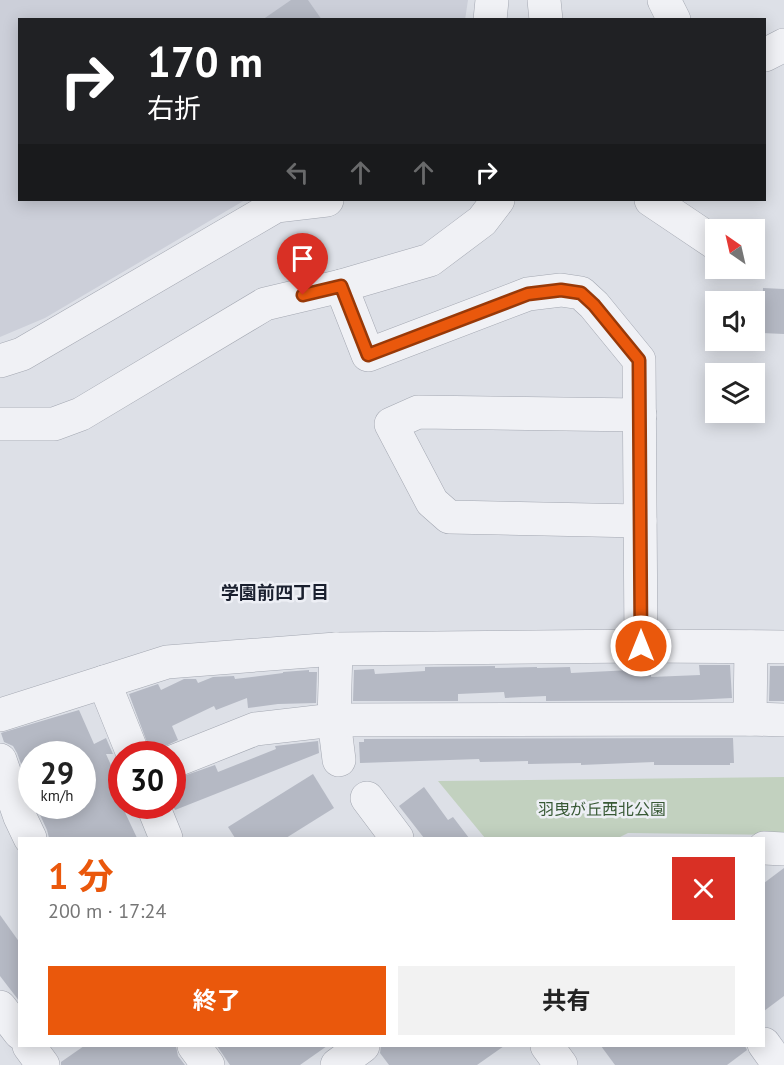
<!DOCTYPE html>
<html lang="ja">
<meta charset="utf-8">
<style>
body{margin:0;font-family:"PT Sans","Noto Sans JP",sans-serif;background:#f2f2f2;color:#222;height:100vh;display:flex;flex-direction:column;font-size:22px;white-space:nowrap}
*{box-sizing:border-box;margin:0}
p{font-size:20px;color:#767676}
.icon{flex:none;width:33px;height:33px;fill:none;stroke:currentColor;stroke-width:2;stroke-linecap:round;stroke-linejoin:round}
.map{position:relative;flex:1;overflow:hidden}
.panel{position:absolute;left:18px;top:837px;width:747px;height:210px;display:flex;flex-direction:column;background:#fff;border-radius:0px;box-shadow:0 3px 15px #0003}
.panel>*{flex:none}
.top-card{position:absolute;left:18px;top:18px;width:748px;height:183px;border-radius:0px;box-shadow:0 3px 15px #0003;background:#202124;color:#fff;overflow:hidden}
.needle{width:39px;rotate:326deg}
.fabs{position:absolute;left:705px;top:219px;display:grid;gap:12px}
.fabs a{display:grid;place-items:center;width:60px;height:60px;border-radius:0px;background:#fff;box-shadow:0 3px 15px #0003;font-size:30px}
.speed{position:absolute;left:18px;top:741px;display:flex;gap:12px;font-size:30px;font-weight:700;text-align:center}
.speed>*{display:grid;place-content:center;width:78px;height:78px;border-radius:50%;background:#fff;box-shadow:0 3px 15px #0003;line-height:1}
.speed small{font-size:15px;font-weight:400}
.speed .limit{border:9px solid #d22;background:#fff;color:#111}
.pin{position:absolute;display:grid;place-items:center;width:51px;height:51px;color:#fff;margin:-62px -26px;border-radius:50% 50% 50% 0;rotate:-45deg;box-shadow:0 0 6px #0007}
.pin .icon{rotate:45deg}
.me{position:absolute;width:66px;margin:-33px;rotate:0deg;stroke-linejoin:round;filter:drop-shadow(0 0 4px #0008)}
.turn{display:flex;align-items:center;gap:21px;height:126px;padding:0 30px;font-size:27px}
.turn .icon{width:78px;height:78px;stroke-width:2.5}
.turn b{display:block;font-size:42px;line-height:51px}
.lanes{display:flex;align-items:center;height:57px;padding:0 30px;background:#0003;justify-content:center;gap:30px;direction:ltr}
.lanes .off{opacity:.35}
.round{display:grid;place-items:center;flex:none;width:63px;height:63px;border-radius:0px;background:#f2f2f2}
.head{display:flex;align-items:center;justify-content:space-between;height:102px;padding:0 30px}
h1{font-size:36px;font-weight:700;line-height:45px;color:#ea580c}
.cta{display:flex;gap:12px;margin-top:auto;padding:12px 30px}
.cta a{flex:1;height:69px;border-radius:0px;background:#ea580c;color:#fff;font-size:24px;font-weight:700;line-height:69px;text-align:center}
.cta a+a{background:#f2f2f2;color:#222}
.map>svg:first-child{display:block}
.built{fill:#cccfd9}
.green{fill:#c2d1bf}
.building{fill:#b5b9c4}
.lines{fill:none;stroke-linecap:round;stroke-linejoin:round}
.minor-casing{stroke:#a3a7b1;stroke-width:34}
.minor{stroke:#f0f1f5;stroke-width:33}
.route-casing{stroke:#983908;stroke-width:15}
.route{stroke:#ea580c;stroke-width:10}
.labels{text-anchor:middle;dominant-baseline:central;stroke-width:5;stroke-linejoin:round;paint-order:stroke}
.park-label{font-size:16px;fill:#385935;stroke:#edeff5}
.neighbourhood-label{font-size:18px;font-weight:bold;fill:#191f2e;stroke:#edeff5}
</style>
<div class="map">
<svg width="784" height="1065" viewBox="0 0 784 1065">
<rect width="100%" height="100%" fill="#dde0e7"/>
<polygon class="built" points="0,0 468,0 465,20 20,20 20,200 245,200 45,318 0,337"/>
<polygon class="green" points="784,777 784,835 628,833 618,838 485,838 438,781"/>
<g class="building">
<polygon points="291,0 308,0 322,20 262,20"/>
<polygon points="763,288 784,289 784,334 761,333"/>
<polygon points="699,665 730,665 732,698 692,700 546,701 546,696 505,698 504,692 458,694 458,701 353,701 354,670 374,669 375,674 425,671 425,667 495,666 495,668 537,667 537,668 570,667 571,673 651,669 651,677 700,675"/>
<polygon points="770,666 784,666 784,701 769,701"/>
<polygon points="309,670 309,672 317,672 316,703 278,704 248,708 247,698 216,710 214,706 172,726 178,740 151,753 129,694 158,684 161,690 184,679 196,679 198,683 213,677 234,676 235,679 283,673 283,672"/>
<polygon points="79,710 94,744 106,738 113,754 106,754 122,790 122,806 137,838 49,838 47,830 36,806 82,806 82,754 32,754 32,793 17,753 13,746 4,742 1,733"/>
<polygon points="733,738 734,763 730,763 730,765 654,765 654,762 581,765 581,763 528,764 528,761 480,762 479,759 360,763 359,742 364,742 364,739"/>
<polygon points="318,741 319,753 175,810 172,804 172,780 215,765 218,772 276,749 275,746"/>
<polygon points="313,774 334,808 286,838 235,838 228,827"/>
<polygon points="424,787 448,820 453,817 469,838 424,838 399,806"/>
<polygon points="784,868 784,996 764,1011 764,883"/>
<polygon points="0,915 20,943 20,1002 0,976"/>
<polygon points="84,1046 176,1046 178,1056 185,1065 61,1065 61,1062"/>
<polygon points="217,1046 327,1046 300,1065 230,1065"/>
<polygon points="381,1046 504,1046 477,1065 389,1065 380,1053"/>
<polygon points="601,1046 745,1046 747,1050 727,1065 615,1065"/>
</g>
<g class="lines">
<defs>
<g id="minor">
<polyline points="544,0 546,20"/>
<polyline points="664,0 674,20"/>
<polyline points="490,20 492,0"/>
<polyline points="765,55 784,45"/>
<polyline points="651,200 715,243"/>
<polyline points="341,286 368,355 528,294 561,290 581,293 594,305 639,360 641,646"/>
<polyline points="0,361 22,354 276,206 327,200"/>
<polyline points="640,415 418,412 391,424 432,502 449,517 640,521"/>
<polyline points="0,424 54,424 81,414 265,304 341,286 430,260 482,221 498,200"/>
<polyline points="336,649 334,720 339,760"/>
<polyline points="104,682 133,754"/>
<polyline points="0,715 167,662 336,649 641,646 784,647"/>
<polyline points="750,719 751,647"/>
<polyline points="0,760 20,817 30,838"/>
<polyline points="172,762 255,729 334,720 750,719 784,720"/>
<polyline points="367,798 397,838"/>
<polyline points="153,806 166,838"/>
<polyline points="764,848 784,849"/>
<polyline points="0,1007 20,1033"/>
<polyline points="764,1044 779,1065"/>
<polyline points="29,1046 43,1065"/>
<polyline points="194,1046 208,1065"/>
<polyline points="547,1046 561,1065"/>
<polyline points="337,1065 363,1046"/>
</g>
</defs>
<use href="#minor" class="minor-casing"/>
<use href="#minor" class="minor"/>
</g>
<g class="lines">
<defs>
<polyline id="route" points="303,295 341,286 368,355 528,294 561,290 581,293 594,305 639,360 641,646"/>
</defs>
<use href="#route" class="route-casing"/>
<use href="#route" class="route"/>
</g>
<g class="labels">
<g class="park-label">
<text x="602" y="809">羽曳が丘西北公園</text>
</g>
<g class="neighbourhood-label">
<text x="275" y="592">学園前四丁目</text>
</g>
</g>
</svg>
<div class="fabs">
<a><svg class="needle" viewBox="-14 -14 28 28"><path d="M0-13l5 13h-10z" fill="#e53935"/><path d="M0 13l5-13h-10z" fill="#767676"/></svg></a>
<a><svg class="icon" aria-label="sound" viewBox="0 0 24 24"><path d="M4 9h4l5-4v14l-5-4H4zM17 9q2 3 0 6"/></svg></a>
<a><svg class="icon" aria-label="layers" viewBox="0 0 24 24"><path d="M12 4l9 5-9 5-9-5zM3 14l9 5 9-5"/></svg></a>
</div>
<div class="speed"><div>29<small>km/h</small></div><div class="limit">30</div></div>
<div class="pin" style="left:303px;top:295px;background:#d93025"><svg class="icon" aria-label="arrive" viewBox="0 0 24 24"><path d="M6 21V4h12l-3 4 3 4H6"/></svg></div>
<svg class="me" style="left:641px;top:646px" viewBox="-20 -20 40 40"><circle r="17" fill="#ea580c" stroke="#fff" stroke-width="3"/><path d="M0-11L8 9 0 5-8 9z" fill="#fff"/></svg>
<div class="top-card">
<div class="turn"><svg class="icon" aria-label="right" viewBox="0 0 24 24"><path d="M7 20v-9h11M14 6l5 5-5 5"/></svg><div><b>170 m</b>右折</div></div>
<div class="lanes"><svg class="icon off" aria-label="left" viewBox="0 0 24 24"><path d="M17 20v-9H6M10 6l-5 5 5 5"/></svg><svg class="icon off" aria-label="ahead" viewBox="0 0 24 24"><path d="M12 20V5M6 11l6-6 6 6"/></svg><svg class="icon off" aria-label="ahead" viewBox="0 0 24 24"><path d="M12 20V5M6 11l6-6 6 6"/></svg><svg class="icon" aria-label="right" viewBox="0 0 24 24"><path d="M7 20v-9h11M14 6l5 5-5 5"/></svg></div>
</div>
<section class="panel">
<div class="head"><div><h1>1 分</h1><p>200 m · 17:24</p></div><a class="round" style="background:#d93025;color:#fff"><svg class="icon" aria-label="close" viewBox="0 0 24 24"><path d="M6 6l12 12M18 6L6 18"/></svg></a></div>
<div class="cta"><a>終了</a><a>共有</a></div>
</section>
</div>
